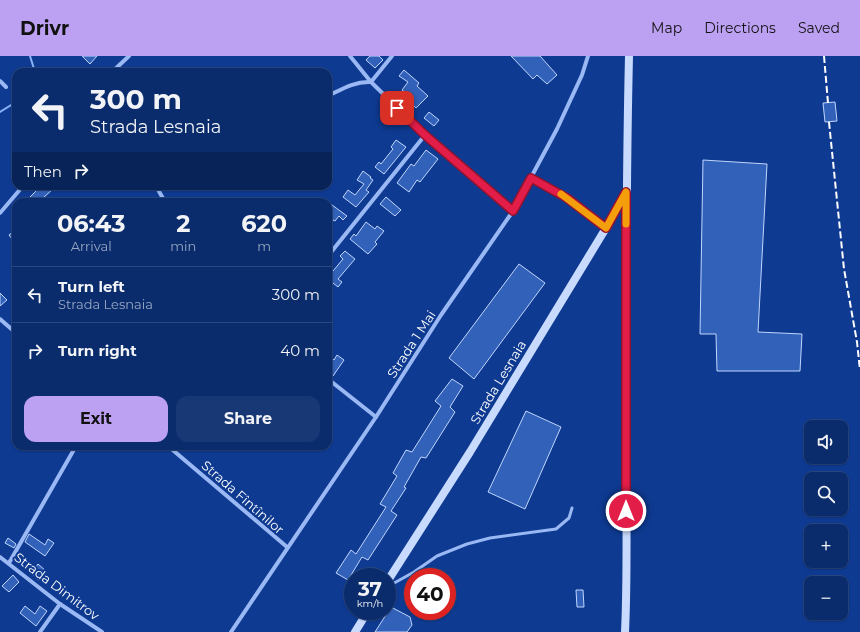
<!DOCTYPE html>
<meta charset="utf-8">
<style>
body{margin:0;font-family:Montserrat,sans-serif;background:#183875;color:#f1f3f6;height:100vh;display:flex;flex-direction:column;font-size:15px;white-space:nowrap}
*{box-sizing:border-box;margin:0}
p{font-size:13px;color:#99a7c2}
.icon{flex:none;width:22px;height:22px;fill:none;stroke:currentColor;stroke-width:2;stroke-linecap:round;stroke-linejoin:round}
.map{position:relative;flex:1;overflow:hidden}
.sheet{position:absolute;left:12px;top:142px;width:320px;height:252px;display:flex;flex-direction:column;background:#0a2c6d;border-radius:12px;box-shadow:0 1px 3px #0004,0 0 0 1px #2a4880}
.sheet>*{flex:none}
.guide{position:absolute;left:12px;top:12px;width:320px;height:122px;border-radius:12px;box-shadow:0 1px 3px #0004,0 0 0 1px #2a4880;background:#0a2c6d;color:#f1f3f6;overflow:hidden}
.tools{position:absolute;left:804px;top:364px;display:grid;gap:8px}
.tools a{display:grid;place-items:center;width:44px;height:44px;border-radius:8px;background:#0a2c6d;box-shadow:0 1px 3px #0004,0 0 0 1px #2a4880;font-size:20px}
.speed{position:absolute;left:344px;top:512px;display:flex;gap:8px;font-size:20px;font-weight:700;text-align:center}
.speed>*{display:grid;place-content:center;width:52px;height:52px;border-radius:50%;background:#0a2c6d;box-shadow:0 1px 3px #0004,0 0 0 1px #2a4880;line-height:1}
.speed small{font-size:10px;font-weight:400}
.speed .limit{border:6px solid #d22;background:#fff;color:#111}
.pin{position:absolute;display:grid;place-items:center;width:34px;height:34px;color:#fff;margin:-17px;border-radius:8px;box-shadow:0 2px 6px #0006}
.me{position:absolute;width:44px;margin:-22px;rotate:0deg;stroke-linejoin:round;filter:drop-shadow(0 0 3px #0008)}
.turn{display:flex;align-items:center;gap:14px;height:84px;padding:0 12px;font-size:18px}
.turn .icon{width:52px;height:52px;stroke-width:2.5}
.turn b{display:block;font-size:28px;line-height:34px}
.then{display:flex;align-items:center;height:38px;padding:0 12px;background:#0003;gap:8px;font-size:15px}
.eta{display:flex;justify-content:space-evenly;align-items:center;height:68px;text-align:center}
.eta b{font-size:24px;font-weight:700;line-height:28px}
.button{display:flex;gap:8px;margin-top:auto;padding:8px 12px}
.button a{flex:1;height:46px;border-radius:12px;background:#bca0f2;color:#111;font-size:16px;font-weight:700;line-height:46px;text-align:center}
.button a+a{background:#183875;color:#f1f3f6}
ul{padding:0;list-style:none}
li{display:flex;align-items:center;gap:12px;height:56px;padding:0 12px;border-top:1px solid #2a4880}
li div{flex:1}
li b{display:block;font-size:15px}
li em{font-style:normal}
header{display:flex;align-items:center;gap:24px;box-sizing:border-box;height:56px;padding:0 20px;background:#bca0f2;color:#111}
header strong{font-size:19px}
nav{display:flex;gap:22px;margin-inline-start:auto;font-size:14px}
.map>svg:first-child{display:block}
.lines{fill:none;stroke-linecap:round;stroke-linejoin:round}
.stream{stroke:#8ab2f8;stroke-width:2}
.building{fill:#3261b9;stroke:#c0d6fe}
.lane{stroke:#99b8f4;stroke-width:3}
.street{stroke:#99b8f4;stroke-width:4}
.secondary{stroke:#c8dafd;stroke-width:8}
.rail{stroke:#fff;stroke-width:2;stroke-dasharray:7 3;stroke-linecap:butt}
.route-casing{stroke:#92132f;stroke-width:10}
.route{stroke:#e11d48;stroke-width:7}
.slow{stroke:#f59e0b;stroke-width:7}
.labels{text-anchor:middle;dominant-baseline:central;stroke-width:4;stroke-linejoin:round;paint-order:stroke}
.street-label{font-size:13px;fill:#fff;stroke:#0e3a91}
</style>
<header>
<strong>Drivr</strong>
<nav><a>Map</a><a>Directions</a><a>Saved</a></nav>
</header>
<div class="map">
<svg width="860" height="576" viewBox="0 0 860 576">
<rect width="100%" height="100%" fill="#0e3a91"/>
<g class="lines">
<g class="stream">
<polyline points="30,0 35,16"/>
<polyline points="0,56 16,46"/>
</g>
</g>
<g class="building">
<polygon points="82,0 97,0 90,8"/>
<polygon points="370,0 379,0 383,4 375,12 366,4"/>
<polygon points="511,0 540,0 557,19 547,28 537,19 533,23"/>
<polygon points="404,14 419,27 417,30 428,40 416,52 410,46 413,42 402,34 408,26 399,20"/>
<polygon points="835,46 837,65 825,66 823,47"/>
<polygon points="429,56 439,64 434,70 424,62"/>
<polygon points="396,84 406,91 384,118 375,111 379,106 381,108 393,93 391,91"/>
<polygon points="426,94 438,103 420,126 417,124 409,136 397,127 411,108 414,110"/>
<polygon points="703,104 767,108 758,276 802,278 800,315 717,315 716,278 700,278"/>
<polygon points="363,115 371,121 370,122 373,124 366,134 369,136 356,151 343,141 348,134 355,139 364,128 357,124"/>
<polygon points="41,130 50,130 53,133 43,142 44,143 41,146 25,146"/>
<polygon points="386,141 401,154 395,160 380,148"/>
<polygon points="328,146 347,160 343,164 339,160 335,165 333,164 328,171"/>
<polygon points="366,166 375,173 377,170 384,175 375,186 377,188 368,198 350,183 354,178 356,180"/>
<polygon points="16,173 16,188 9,179"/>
<polygon points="345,195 355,203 338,223 342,226 338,231 328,223 328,211 333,215 343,203 340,200"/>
<polygon points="519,208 545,227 474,323 449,302"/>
<polygon points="0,237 7,244 0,250"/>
<polygon points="328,299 334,304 337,299 344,304 333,320 328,316"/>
<polygon points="452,323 463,330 450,351 455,356 426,402 421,401 404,431 406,432 391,455 397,459 368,504 362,501 348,524 336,517 351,494 356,498 386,451 380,448 397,420 393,417 406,394 412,396 441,350 435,345"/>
<polygon points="526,355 561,371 525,453 488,436"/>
<polygon points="29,478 45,489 48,483 54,487 45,500 25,486"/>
<polygon points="8,482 16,488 14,492 5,487"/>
<polygon points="38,508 47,516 39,525 31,517"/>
<polygon points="13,519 19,526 9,536 2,530"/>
<polygon points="576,534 583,534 584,551 577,551"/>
<polygon points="25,550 35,558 40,550 47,555 36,570 20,557"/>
<polygon points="391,551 410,561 412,569 407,576 375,576"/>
</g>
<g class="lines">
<g class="lane">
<polyline points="531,122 567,142 606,172"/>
<polyline points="387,531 414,516 437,500 467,488 490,482 556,473 569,462 572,452"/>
</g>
<g class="street">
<polyline points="350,0 371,26 425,79 513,155"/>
<polyline points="112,16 129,0"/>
<polyline points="0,25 6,31"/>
<path d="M328,40C342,33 355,25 371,26L392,0"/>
<polyline points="156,130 165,146"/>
<polyline points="0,157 23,130"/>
<polyline points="328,200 425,79"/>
<polyline points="0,263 16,277"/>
<polyline points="328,323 376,361"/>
<polyline points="168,390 287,491"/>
<polyline points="0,501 60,548 102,576"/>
<polyline points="9,507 76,390"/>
<polyline points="40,576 60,548"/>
<polyline points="231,576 376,361 441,259 513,155 557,73 582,19 588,0"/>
</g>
<g class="secondary">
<polyline points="387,526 470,396 606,172 625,138"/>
<polyline points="355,576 368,555"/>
<path d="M625,576C628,511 626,445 626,380C626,253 626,127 629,0"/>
</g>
<g class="rail">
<polyline points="824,0 828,47"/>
<polyline points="829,66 844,213 857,286 860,314"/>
</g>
</g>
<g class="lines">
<defs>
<polyline id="route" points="397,52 425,79 513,155 531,122 567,142 606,172 626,136 626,455"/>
</defs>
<use href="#route" class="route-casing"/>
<use href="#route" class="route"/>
<polyline class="slow" points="561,138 606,172 626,136 626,168"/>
</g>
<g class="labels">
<g class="street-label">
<text transform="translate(411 288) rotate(-57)">Strada 1 Mai</text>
<text transform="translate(498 326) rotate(-59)">Strada Lesnaia</text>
<text transform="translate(243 441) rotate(41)">Strada Fîntînilor</text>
<text transform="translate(57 530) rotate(37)">Strada Dimitrov</text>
</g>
</g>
</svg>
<div class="tools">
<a><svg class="icon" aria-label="sound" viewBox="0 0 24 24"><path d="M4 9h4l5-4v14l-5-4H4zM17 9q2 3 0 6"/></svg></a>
<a><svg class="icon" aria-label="search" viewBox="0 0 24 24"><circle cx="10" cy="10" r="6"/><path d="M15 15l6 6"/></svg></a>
<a>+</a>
<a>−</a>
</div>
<div class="speed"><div>37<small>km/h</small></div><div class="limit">40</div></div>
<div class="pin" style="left:397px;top:52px;background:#d93025"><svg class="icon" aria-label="arrive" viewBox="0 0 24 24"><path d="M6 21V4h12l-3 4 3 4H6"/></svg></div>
<svg class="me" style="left:626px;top:455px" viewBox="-20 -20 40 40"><circle r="17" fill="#e11d48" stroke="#fff" stroke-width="3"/><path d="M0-11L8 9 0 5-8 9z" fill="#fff"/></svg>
<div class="guide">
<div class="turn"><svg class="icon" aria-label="left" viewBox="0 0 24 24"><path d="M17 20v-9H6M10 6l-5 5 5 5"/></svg><div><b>300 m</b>Strada Lesnaia</div></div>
<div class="then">Then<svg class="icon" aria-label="right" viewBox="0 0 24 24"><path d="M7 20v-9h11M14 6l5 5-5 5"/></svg></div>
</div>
<section class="sheet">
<div class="eta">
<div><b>06:43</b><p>Arrival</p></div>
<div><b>2</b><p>min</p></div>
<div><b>620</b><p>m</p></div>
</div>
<ul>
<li><svg class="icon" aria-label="left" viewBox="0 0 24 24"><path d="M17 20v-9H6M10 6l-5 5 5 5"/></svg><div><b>Turn left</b><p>Strada Lesnaia</p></div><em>300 m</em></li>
<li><svg class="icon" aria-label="right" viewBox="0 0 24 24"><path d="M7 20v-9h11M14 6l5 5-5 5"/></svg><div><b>Turn right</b></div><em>40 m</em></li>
</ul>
<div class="button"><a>Exit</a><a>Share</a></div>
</section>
</div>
